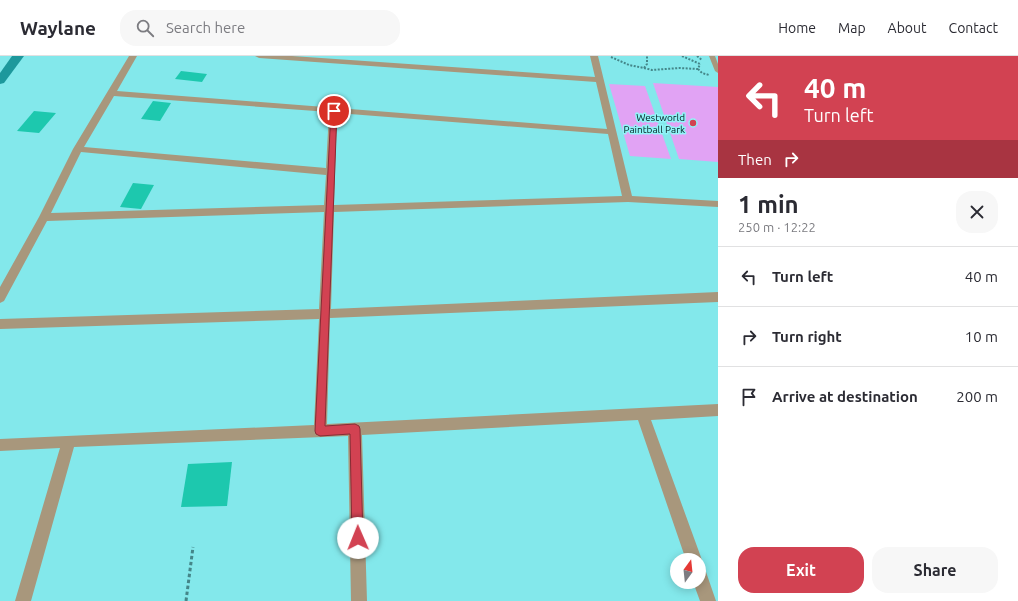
<!DOCTYPE html>
<meta charset="utf-8">
<style>
body{margin:0;font-family:Ubuntu,sans-serif;background:#f7f7f7;color:#2b2b33;height:100vh;display:flex;flex-direction:column;font-size:15px;white-space:nowrap}
*{box-sizing:border-box;margin:0}
p{font-size:13px;color:#7c7c81}
.icon{flex:none;width:22px;height:22px;fill:none;stroke:currentColor;stroke-width:2;stroke-linecap:round;stroke-linejoin:round}
.map{position:relative;flex:1;overflow:hidden}
.sheet{display:flex;flex-direction:column;background:#fff;width:300px}
.sheet>*{flex:none}
.top-card{background:#d24252;color:#fff;overflow:hidden}
.needle{width:26px;rotate:15deg}
.fabs{position:absolute;left:670px;top:497px;display:grid;gap:8px}
.fabs a{display:grid;place-items:center;width:36px;height:36px;border-radius:50%;background:#fff;box-shadow:0 2px 10px #0003;font-size:20px}
.pin{position:absolute;display:grid;place-items:center;width:34px;height:34px;color:#fff;margin:-17px;border:2px solid #fff;border-radius:50%;box-shadow:0 1px 4px #0007}
.me{position:absolute;width:44px;margin:-22px;rotate:359deg;stroke-linejoin:round;filter:drop-shadow(0 0 3px #0008)}
.turn{display:flex;align-items:center;gap:14px;height:84px;padding:0 20px;font-size:18px}
.turn .icon{width:52px;height:52px;stroke-width:2.5}
.turn b{display:block;font-size:28px;line-height:34px}
.then{display:flex;align-items:center;height:38px;padding:0 20px;background:#0003;gap:8px;font-size:15px}
.round{display:grid;place-items:center;flex:none;width:42px;height:42px;border-radius:16px;background:#f7f7f7}
.head{display:flex;align-items:center;justify-content:space-between;height:68px;padding:0 20px}
h1{font-size:24px;font-weight:600;line-height:30px}
.cta{display:flex;gap:8px;margin-top:auto;padding:8px 20px}
.cta a{flex:1;height:46px;border-radius:16px;background:#d24252;color:#fff;font-size:16px;font-weight:600;line-height:46px;text-align:center}
.cta a+a{background:#f7f7f7;color:#2b2b33}
ul{padding:0;list-style:none}
li{display:flex;align-items:center;gap:12px;height:60px;padding:0 20px;border-top:1px solid #e1e1e2}
li div{flex:1}
li b{display:block;font-size:15px}
li em{font-style:normal}
header{display:flex;align-items:center;gap:24px;box-sizing:border-box;height:56px;padding:0 20px;background:#fff;border-bottom:1px solid #e1e1e2}
header strong{font-size:19px}
nav{display:flex;gap:22px;margin-inline-start:auto;font-size:14px}
.search{width:280px;height:36px;background:#f7f7f7;display:flex;align-items:center;gap:10px;box-sizing:border-box;padding:0 14px;border-radius:16px;color:#7c7c81;font-size:15px}
main{display:flex;flex:1;min-height:0}
.map>svg:first-child{display:block}
.green{fill:#e1a3f4}
.lines{fill:none;stroke-linecap:round;stroke-linejoin:round}
.canal{fill:#1d989c;fill-rule:evenodd}
.building{fill:#1dc8ae}
.path-far1{stroke:#448689;stroke-width:2;stroke-dasharray:2 1.5;stroke-linecap:butt}
.path{stroke:#448689;stroke-width:3;stroke-dasharray:3.5 2.5;stroke-linecap:butt}
.service{fill:#a8977c;fill-rule:evenodd}
.minor{fill:#a8977c;fill-rule:evenodd}
.route{fill:#d24252;stroke:#882b35}
.poi-dot{fill:#d24252;stroke:#90f5f8;stroke-width:1.5}
.labels{text-anchor:middle;dominant-baseline:central;stroke-width:3;stroke-linejoin:round;paint-order:stroke}
.far-poi-label{font-size:10px;fill:#001c1e;stroke:#90f5f8;text-anchor:end}
</style>
<header>
<strong>Waylane</strong>
<div class="search"><svg class="icon" aria-label="search" viewBox="0 0 24 24"><circle cx="10" cy="10" r="6"/><path d="M15 15l6 6"/></svg>Search here</div>
<nav><a>Home</a><a>Map</a><a>About</a><a>Contact</a></nav>
</header>
<main>
<div class="map">
<svg width="718" height="545" viewBox="0 0 718 545">
<rect width="100%" height="100%" fill="#83e8eb"/>
<g class="green">
<polygon points="653,27 718,31 718,106 679,103"/>
<polygon points="609,28 645,30 671,103 630,100"/>
</g>
<g class="lines">
<polygon class="canal" points="12,0 24,0 4,27 0,28 0,17"/>
</g>
<g class="building">
<polygon points="181,15 207,18 202,26 175,23"/>
<polygon points="153,45 171,47 160,65 141,63"/>
<polygon points="34,55 56,57 39,77 17,75"/>
<polygon points="133,127 154,129 141,153 120,151"/>
<polygon points="232,406 227,450 181,451 188,408"/>
</g>
<g class="lines">
<g class="path-far1">
<polyline points="682,0 700,8"/>
<polyline points="697,0 702,4"/>
<polyline points="611,1 629,9 644,12 647,8 647,0"/>
<polyline points="644,12 652,14 679,12 698,13 700,8"/>
<polyline points="698,13 702,17 709,19"/>
</g>
<polyline class="path" points="186,545 193,491"/>
<polygon class="service" points="709,0 715,0 718,8 718,17 715,15"/>
<g class="minor">
<path d="M129,0H137L117,35L607,73L596,26L259,2L255,0H292L595,21L590,0H598L632,140L718,145V151L628,146L334,156L331,253L718,236V246L330,262L327,368L718,348V360L651,364L702,504L699,509V504H686L638,364L362,379L367,545H351L348,380L74,391L31,545H15L60,392L0,395V383L314,369L319,263L0,273V263L319,253L324,156L47,165L4,245L0,247V231L39,161L73,93ZM114,40L329,56L326,112L84,91ZM337,57L608,78L622,140L334,149ZM81,96L326,119L324,149L51,157Z"/>
<polygon points="699,511 705,513 716,545 700,545 693,526 699,526"/>
</g>
</g>
<polygon class="route" points="331,54 337,55 325,370 355,368 359,370 360,373 363,482 362,487 358,488 354,487 352,482 350,378 320,380 316,378 315,375"/>
<circle class="poi-dot" cx="693" cy="67" r="4"/>
<g class="labels">
<g class="far-poi-label">
<text x="685" y="61">Westworld<tspan x="685" dy="12">Paintball Park</tspan></text>
</g>
</g>
</svg>
<div class="fabs">
<a><svg class="needle" viewBox="-14 -14 28 28"><path d="M0-13l5 13h-10z" fill="#e53935"/><path d="M0 13l5-13h-10z" fill="#7c7c81"/></svg></a>
</div>
<div class="pin" style="left:334px;top:55px;background:#d93025"><svg class="icon" aria-label="arrive" viewBox="0 0 24 24"><path d="M6 21V4h12l-3 4 3 4H6"/></svg></div>
<svg class="me" style="left:358px;top:482px" viewBox="-20 -20 40 40"><circle r="19" fill="#fff"/><path d="M0-13L10 11 0 6-10 11z" fill="#d24252"/></svg>
</div>
<section class="sheet">
<div class="top-card">
<div class="turn"><svg class="icon" aria-label="left" viewBox="0 0 24 24"><path d="M17 20v-9H6M10 6l-5 5 5 5"/></svg><div><b>40 m</b>Turn left</div></div>
<div class="then">Then<svg class="icon" aria-label="right" viewBox="0 0 24 24"><path d="M7 20v-9h11M14 6l5 5-5 5"/></svg></div>
</div>
<div class="head"><div><h1>1 min</h1><p>250 m · 12:22</p></div><a class="round"><svg class="icon" aria-label="close" viewBox="0 0 24 24"><path d="M6 6l12 12M18 6L6 18"/></svg></a></div>
<ul>
<li><svg class="icon" aria-label="left" viewBox="0 0 24 24"><path d="M17 20v-9H6M10 6l-5 5 5 5"/></svg><div><b>Turn left</b></div><em>40 m</em></li>
<li><svg class="icon" aria-label="right" viewBox="0 0 24 24"><path d="M7 20v-9h11M14 6l5 5-5 5"/></svg><div><b>Turn right</b></div><em>10 m</em></li>
<li><svg class="icon" aria-label="arrive" viewBox="0 0 24 24"><path d="M6 21V4h12l-3 4 3 4H6"/></svg><div><b>Arrive at destination</b></div><em>200 m</em></li>
</ul>
<div class="cta"><a>Exit</a><a>Share</a></div>
</section>
</main>
